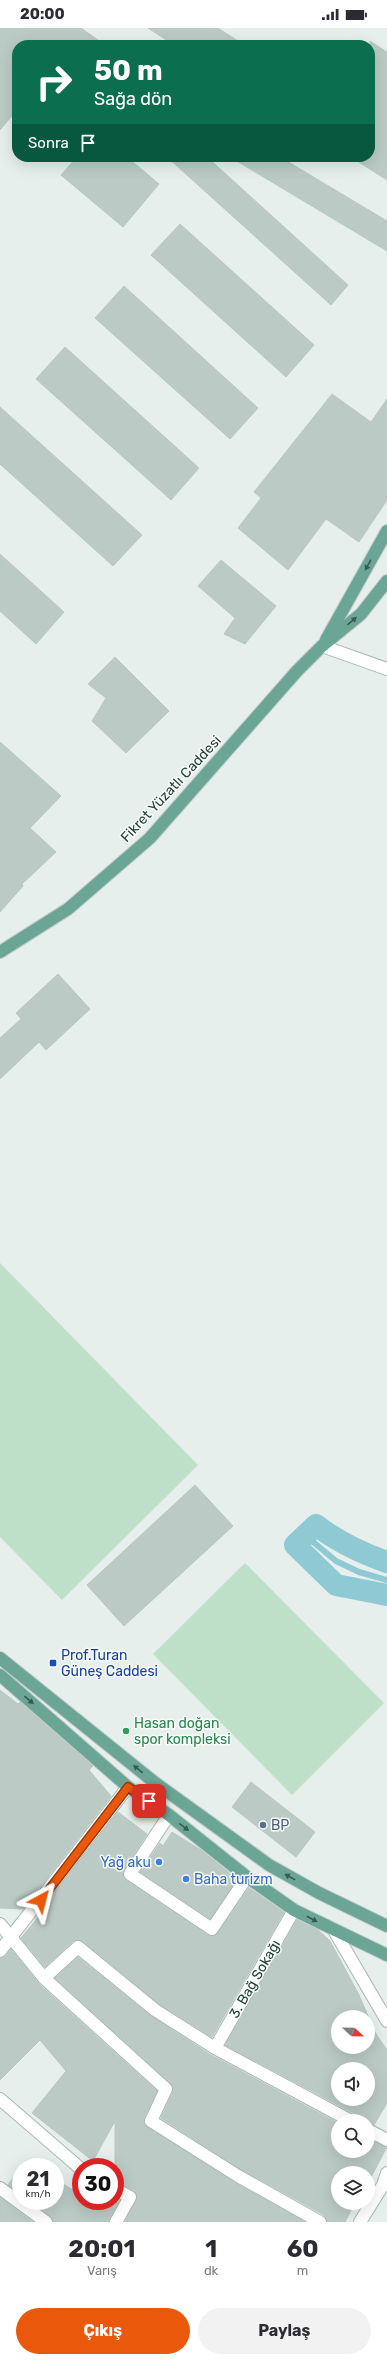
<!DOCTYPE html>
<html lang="tr">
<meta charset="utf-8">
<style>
body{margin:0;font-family:Rubik,sans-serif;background:#f2f2f3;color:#2b2b33;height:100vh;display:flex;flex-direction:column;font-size:15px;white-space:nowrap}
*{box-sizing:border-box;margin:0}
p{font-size:13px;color:#7c7c81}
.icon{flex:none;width:22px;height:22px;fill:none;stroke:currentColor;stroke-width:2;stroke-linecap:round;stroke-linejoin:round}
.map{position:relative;height:2194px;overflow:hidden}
.details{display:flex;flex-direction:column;background:#fff;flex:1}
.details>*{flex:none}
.hud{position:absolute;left:12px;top:12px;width:363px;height:122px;border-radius:16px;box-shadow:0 4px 16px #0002;background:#0b6e4f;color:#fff;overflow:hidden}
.needle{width:26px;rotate:112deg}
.controls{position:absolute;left:331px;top:1982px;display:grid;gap:8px}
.controls a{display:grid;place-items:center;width:44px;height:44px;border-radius:50%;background:#fff;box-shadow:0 4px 16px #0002;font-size:20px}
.speed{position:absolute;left:12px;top:2130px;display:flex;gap:8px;font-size:20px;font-weight:700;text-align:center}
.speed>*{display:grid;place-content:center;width:52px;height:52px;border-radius:50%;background:#fff;box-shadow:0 4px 16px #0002;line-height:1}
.speed small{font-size:10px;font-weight:400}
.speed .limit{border:6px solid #d22;background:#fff;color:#111}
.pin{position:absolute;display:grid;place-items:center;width:34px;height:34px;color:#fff;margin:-17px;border-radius:8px;box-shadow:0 2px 6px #0006}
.me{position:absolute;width:44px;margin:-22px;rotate:38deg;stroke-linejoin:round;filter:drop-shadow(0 0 3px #0008)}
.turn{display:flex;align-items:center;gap:14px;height:84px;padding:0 16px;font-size:18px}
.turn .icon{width:52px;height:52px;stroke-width:2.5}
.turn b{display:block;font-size:28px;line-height:34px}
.then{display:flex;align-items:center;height:38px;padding:0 16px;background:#0003;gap:8px;font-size:15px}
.eta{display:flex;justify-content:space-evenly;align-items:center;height:68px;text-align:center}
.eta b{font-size:24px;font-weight:700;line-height:28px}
.button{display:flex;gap:8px;margin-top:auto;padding:8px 16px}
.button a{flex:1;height:46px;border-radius:24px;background:#ea580c;color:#fff;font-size:16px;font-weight:700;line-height:46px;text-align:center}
.button a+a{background:#f2f2f3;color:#2b2b33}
.status{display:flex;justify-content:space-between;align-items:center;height:28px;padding:0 20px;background:#fff;direction:ltr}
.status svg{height:11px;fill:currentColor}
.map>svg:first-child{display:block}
.green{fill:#bfe0c8}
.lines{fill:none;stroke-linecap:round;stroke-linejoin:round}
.stream{stroke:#8ec9d4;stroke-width:6}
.canal{stroke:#8ec9d4;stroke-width:22}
.building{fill:#bbcac4;stroke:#b8c9c2;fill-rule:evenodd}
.minor-casing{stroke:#a8b8b2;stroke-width:14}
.major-casing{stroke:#c2cac8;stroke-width:14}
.minor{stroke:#fff;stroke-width:12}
.major{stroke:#6aa596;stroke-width:12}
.oneway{fill:#365b51}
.route-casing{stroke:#983908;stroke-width:10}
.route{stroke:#ea580c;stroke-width:7}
.transit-dot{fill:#1a4fb4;stroke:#f7fbf9;stroke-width:1.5}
.leisure-dot{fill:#2e9e5b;stroke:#f7fbf9;stroke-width:1.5}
.service-dot{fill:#5c6f8a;stroke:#f7fbf9;stroke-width:1.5}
.shop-dot{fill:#3f7fe0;stroke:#f7fbf9;stroke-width:1.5}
.labels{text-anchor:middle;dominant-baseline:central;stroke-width:3;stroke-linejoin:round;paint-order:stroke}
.street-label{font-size:14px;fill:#24423a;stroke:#f7fbf9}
.transit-label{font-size:14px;fill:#164399;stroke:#f7fbf9;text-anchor:start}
.leisure-label{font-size:14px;fill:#27864d;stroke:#f7fbf9;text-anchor:start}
.service-label{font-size:14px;fill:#4e5e75;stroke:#f7fbf9;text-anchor:start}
.shop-label{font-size:14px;fill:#366cbe;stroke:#f7fbf9;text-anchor:end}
</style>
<div class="status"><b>20:00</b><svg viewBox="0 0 49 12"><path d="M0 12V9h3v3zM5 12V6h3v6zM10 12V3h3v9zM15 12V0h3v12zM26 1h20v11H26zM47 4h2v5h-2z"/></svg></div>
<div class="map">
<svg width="387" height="2194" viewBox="0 0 387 2194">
<rect width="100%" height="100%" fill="#e6efeb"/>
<g class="green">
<polygon points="0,1235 198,1437 62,1572 0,1509"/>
<polygon points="245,1535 384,1675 292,1767 153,1626"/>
</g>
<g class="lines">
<polyline class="stream" points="306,1508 336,1533 359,1544 387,1552"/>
<path class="canal" d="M387,1534C361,1525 338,1514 316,1497L295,1517L336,1557L387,1567"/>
</g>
<g class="building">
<polygon points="0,0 81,0 105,17 17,17 17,82 0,102"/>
<polygon points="148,0 218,0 244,17 174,17"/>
<polygon points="370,13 387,24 387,152 351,129 370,129"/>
<polygon points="77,129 127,129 159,156 123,199 61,147"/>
<polygon points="167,129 207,129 348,257 331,277"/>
<polygon points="230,129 280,129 387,193 387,223"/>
<polygon points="180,196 314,317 286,349 151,227"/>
<polygon points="124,258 258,380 230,411 95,290"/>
<polygon points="65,319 199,440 171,472 36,351"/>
<polygon points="332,366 371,394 387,371 387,472 359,514 326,491 288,542 238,500 261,470 254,464"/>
<polygon points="0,379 142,507 113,538 0,436"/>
<polygon points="0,526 64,584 36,616 0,583"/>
<polygon points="221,532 276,578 245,616 224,606 235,590 198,558"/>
<polygon points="115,629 169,683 126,725 92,693 106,670 88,656"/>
<polygon points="0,714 61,768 30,800 56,824 22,856 23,858 0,884"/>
<polygon points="58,946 90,981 46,1022 39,1014 0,1051 0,1010 21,991 16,985"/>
<polygon points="195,1457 233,1498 124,1598 87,1557"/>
<polygon points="0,1662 18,1676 20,1674 93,1738 89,1742 111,1768 23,1881 0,1880"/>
<polygon points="251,1754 315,1804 296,1829 232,1779"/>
<polygon points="118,1784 147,1806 124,1842 123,1850 208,1907 212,1908 218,1905 249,1860 284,1884 212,2009 159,1976 82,1913 73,1913 45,1939 21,1910 44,1882 41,1882"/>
<polygon points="172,1804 201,1822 237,1851 210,1891 140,1844 160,1815 163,1818"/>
<path d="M297,1892L317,1901L330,1913L359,1967L376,2006L387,2022V2075L374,2097L368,2093H358L355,2086L225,2017ZM338,1989H368V2019H338ZM338,2041H368V2071H338Z"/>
<polygon points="11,1921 39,1956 157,2063 144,2090 147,2099 234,2154 305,2194 125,2194 137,2168 134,2162 115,2154 115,2093 93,2133 32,2085 66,2043 40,2012 0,2052 0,1930 6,1928"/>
<polygon points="78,1929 151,1988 211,2027 338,2095 338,2123 368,2123 368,2110 387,2119 368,2155 368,2145 338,2145 338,2175 355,2175 345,2194 327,2194 324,2187 242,2142 161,2090 173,2064 171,2056 55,1950"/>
<polygon points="21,2138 21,2166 8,2157"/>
<polygon points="55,2151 81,2167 81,2173 115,2173 115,2170 120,2172 109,2194 53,2194 50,2188 30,2173 55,2173"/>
<polygon points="0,2169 33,2194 0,2194"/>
</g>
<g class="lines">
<defs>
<g id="minor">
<polyline points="322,618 387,641"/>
<polyline points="169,1787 130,1846 212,1901 247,1849"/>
<polyline points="0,1896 44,1950 166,2061 151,2093 238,2148 320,2194"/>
<polyline points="335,1904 387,1993"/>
<polyline points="0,1923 128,1759"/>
<polyline points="44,1950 78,1919 155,1982 215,2020 351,2093"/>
<polyline points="215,2020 294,1882"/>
<polyline points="0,2071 81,2141"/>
<polyline points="368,2102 387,2112"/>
<polyline points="0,2160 46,2194"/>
<polyline points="115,2161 130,2169 116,2194"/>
<polyline points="360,2194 383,2157 387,2145"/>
</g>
<g id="major">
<polyline points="326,612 387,503"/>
<polyline points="0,924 68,881 150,810 297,643 322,618 361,586 387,553"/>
<polyline points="0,1630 154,1754 269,1837 319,1865 387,1898"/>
<polyline points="0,1647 128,1759 169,1787 247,1849 294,1882 387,1927"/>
</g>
</defs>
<use href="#minor" class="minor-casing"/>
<use href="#major" class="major-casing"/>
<use href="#minor" class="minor"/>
<use href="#major" class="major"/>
</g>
<defs><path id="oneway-solid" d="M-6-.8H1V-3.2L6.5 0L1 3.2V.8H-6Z"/></defs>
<g class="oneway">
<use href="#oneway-solid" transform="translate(368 537) rotate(119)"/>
<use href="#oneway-solid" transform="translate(352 593) rotate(-40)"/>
<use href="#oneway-solid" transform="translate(29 1672) rotate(41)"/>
<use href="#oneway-solid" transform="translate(138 1741) rotate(-141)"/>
<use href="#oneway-solid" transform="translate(184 1799) rotate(38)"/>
<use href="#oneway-solid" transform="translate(290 1849) rotate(-151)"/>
<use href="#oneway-solid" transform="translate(312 1891) rotate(28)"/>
</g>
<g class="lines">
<defs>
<polyline id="route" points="41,1872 128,1759 149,1773"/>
</defs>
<use href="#route" class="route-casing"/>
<use href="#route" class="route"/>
</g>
<rect class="transit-dot" x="49" y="1631" width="8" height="8" rx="2"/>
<circle class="leisure-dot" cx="126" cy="1703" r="4"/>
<circle class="service-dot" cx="263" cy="1797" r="4"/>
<g class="shop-dot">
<circle cx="159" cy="1834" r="4"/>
<circle cx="186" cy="1851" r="4"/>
</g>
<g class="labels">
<g class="street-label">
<text transform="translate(171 761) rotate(-47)">Fikret Yüzatlı Caddesi</text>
<text transform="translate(255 1951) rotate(-60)">3. Bağ Sokağı</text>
</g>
<g class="transit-label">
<text x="61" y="1627">Prof.Turan<tspan x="61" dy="16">Güneş Caddesi</tspan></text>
</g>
<g class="leisure-label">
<text x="134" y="1695">Hasan doğan<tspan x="134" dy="16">spor kompleksi</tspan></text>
</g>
<g class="service-label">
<text x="271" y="1797">BP</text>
</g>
<g class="shop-label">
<text x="151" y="1834">Yağ aku</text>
<text x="194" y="1851" text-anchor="start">Baha turizm</text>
</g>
</g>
</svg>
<div class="controls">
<a><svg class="needle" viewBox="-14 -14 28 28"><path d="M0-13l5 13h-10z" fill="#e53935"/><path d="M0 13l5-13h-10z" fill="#7c7c81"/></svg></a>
<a><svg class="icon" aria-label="sound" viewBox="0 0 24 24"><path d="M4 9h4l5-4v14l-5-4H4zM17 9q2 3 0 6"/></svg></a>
<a><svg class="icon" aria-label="search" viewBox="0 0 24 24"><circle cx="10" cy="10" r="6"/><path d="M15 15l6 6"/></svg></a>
<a><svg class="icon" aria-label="layers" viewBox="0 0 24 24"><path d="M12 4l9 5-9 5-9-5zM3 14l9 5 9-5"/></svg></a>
</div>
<div class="speed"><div>21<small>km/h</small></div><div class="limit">30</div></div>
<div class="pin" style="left:149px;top:1773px;background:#d93025"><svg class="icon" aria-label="arrive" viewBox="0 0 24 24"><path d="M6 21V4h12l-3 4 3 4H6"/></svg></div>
<svg class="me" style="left:41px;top:1872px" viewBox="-20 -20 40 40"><path d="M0-17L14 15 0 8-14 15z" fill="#ea580c" stroke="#fff" stroke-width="4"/></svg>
<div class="hud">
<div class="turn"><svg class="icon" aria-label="right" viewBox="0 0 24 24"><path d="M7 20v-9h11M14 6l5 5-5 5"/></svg><div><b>50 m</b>Sağa dön</div></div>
<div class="then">Sonra<svg class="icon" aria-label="arrive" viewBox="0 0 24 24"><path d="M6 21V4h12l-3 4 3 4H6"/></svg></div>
</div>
</div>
<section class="details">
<div class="eta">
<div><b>20:01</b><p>Varış</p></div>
<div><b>1</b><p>dk</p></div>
<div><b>60</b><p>m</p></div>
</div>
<div class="button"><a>Çıkış</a><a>Paylaş</a></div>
</section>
